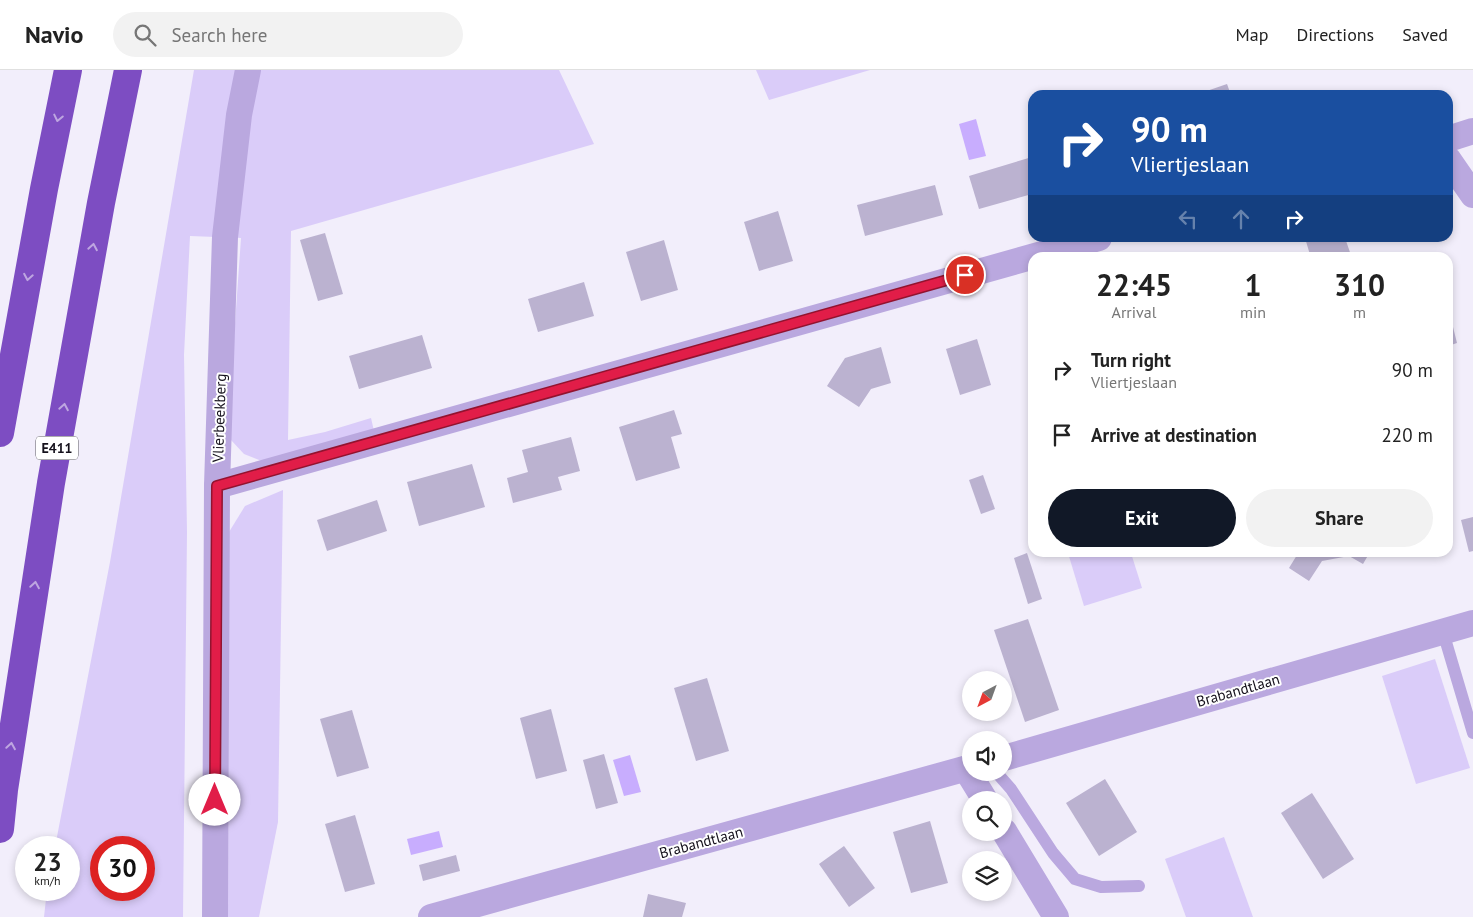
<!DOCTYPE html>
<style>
body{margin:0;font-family:"PT Sans",sans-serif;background:#f2f2f2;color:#222;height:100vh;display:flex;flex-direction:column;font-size:19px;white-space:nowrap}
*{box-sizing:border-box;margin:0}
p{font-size:16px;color:#767676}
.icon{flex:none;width:28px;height:28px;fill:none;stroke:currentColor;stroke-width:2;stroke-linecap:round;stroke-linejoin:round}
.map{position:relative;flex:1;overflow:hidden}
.panel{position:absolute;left:1028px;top:182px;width:425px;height:305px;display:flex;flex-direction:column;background:#fff;border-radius:15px;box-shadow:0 2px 8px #0003}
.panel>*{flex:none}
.banner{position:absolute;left:1028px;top:20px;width:425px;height:152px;border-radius:15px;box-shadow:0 2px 8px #0003;background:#1a4fa0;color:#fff;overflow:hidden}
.needle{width:32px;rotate:221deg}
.tools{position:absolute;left:962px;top:601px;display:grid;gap:10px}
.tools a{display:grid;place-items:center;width:50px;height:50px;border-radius:50%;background:#fff;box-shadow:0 2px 8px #0003;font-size:25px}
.speed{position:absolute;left:15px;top:766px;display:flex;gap:10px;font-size:25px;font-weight:700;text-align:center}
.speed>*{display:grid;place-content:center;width:65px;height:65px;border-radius:50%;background:#fff;box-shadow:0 2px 8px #0003;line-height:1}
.speed small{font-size:12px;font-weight:400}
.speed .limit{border:8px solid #d22;background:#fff;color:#111}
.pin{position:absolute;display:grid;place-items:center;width:42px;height:42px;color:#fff;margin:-21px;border:2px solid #fff;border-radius:50%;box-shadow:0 1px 5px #0007}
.me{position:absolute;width:55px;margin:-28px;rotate:0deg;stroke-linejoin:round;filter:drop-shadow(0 0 4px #0008)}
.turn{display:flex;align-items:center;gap:18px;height:105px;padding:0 20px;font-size:22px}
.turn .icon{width:65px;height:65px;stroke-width:2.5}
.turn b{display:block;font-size:35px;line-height:42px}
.lanes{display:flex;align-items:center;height:48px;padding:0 20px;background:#0003;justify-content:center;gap:25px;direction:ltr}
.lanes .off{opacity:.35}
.eta{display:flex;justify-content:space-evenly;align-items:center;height:85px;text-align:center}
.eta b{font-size:30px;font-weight:700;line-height:35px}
.primary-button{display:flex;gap:10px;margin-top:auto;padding:10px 20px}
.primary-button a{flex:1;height:58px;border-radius:30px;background:#111827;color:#fff;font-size:20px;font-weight:700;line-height:58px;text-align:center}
.primary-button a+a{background:#f2f2f2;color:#222}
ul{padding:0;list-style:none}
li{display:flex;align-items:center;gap:15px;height:65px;padding:0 20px}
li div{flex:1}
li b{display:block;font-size:19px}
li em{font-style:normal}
header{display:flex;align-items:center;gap:30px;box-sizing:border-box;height:70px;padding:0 25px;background:#fff;border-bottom:1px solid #e0e0e0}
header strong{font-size:24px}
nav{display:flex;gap:28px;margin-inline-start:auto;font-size:18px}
.search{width:350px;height:45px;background:#f2f2f2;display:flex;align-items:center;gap:12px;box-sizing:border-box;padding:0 18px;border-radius:28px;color:#767676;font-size:19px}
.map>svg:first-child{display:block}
.green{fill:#daccf9;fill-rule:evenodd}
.water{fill:#c8adfe}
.building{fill:#bbb2d0}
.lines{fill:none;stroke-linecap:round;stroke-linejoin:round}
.service{stroke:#baa8df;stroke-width:12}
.minor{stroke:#baa8df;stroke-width:26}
.motorway{stroke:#7d4dc2;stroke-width:28}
.oneway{stroke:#bea6e0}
.route-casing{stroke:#92132f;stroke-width:12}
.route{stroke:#e11d48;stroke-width:9}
.labels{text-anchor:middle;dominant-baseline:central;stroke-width:4;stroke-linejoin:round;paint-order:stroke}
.shield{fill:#fff;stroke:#5a585f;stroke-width:1}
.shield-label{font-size:14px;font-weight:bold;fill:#14101b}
.street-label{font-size:15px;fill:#14101b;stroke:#fff}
</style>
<header>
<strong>Navio</strong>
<div class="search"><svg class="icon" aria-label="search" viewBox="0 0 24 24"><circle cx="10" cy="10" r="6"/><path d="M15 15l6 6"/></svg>Search here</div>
<nav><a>Map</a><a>Directions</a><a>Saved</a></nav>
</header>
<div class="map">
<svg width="1473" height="847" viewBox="0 0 1473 847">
<rect width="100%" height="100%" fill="#f2eefb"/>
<g class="green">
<path d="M194,0H559L594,74L291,161L288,370L325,362L371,348L374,361L267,393L244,384L231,370L229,339L241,168L190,166L184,285L187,462L183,847H44L47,820H69V778L55,777L110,492ZM101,778H144V820H101Z"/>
<polygon points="756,0 870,0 769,30"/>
<polygon points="283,420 278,752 259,847 228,847 229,462 245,436"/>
<polygon points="1068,483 1131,483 1142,518 1084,536"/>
<polygon points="1435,589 1470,698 1416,714 1382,606"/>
<polygon points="1224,767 1253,847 1186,847 1165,789"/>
</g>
<g class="water">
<polygon points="976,49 986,86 969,90 959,54"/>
<polygon points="630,685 641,722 624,726 613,690"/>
<polygon points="439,761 443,777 411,785 407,769"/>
</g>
<g class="building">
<polygon points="1227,14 1231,25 1195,25"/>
<polygon points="1032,87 1032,124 979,139 969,106"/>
<polygon points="935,115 943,145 865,166 857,135"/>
<polygon points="778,141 793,191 759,201 744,152"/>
<polygon points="325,163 343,224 318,231 300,170"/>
<polygon points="1305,168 1345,168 1352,188 1311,188"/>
<polygon points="664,170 678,220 641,231 626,182"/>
<polygon points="584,212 594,246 538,262 528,229"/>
<polygon points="1448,237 1457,273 1448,276"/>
<polygon points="422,265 432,298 359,319 349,286"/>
<polygon points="977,269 991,315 960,325 946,279"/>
<polygon points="881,277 891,313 871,319 859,337 827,316 845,288"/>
<polygon points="674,340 682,364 671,367 680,398 636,411 619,357"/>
<polygon points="571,367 580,401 558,407 562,420 513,433 507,408 528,402 522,380"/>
<polygon points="472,394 485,437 419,456 407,412"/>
<polygon points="983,405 995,439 981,444 969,410"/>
<polygon points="377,430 387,461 327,481 317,450"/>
<polygon points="1473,447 1473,481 1469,482 1461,450"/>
<polygon points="1293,482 1370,482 1363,494 1349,486 1322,491 1309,511 1289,498 1297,485"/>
<polygon points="1027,483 1042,529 1028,534 1014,488"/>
<polygon points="1028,549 1059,640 1025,652 994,560"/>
<polygon points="707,608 729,681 696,691 674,618"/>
<polygon points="551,639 567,701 536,709 520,648"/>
<polygon points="352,640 369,698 337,707 320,649"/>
<polygon points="604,684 618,733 596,739 583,690"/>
<polygon points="1105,709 1137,762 1099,786 1066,733"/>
<polygon points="1312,723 1354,789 1323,809 1281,743"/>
<polygon points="355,745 375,814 345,822 325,754"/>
<polygon points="930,751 948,813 911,823 893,762"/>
<polygon points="844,776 875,818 849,837 819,794"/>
<polygon points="456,785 460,801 423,811 419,795"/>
<polygon points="648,824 686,833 682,847 643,847"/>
</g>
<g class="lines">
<g class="service">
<polyline points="1443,562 1473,663"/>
<polyline points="996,702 1011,719 1053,783 1075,809 1101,817 1139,816"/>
</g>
<g class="minor">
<polyline points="1448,69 1473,61"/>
<polyline points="1448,89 1473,125"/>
<polyline points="217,416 1099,168"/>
<polyline points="1004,688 1473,553"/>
<polyline points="966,699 985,730"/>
<polyline points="1004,761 1056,847"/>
<polyline points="215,847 217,416 225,167 239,45 248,0"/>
<polyline points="431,847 971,697"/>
</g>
<g class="motorway">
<polyline points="0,363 44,119 68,0"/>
<polyline points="0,759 4,720 51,413 101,133 128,0"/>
</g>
</g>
<defs><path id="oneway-chevron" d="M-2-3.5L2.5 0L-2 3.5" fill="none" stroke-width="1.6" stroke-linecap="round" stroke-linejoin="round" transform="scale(1.25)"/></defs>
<g class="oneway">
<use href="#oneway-chevron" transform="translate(58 48) rotate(102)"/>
<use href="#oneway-chevron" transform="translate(93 177) rotate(-80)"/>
<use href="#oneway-chevron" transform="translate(28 207) rotate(100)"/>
<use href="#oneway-chevron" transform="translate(64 337) rotate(-80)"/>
<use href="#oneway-chevron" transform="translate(35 515) rotate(-81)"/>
<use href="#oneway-chevron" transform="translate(11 676) rotate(-81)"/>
</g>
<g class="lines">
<defs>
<polyline id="route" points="215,730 217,416 965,205"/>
</defs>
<use href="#route" class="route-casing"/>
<use href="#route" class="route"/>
</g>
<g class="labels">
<rect class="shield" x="36" y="366.5" width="42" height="23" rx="4"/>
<g class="shield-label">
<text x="57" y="378">E411</text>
</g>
<g class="street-label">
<text transform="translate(219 348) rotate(-88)">Vlierbeekberg</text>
<text transform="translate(1238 620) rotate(-16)">Brabandtlaan</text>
<text transform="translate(701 772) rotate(-15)">Brabandtlaan</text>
</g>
</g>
</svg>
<div class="tools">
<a><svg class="needle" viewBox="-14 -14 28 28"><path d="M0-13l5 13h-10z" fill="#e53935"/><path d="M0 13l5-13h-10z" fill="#767676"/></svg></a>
<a><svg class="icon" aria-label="sound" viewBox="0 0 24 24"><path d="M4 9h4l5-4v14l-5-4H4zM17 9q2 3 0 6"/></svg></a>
<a><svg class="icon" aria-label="search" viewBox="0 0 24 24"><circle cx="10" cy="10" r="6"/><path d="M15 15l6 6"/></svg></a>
<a><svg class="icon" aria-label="layers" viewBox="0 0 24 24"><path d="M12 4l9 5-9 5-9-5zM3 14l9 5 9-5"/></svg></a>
</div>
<div class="speed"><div>23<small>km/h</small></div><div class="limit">30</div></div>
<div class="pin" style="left:965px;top:205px;background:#d93025"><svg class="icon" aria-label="arrive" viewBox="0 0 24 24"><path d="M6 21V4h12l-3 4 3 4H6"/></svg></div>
<svg class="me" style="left:215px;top:730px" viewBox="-20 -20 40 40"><circle r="19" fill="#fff"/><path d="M0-13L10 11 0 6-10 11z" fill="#e11d48"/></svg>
<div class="banner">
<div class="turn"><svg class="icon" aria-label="right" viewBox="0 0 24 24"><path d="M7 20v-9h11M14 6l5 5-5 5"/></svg><div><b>90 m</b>Vliertjeslaan</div></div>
<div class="lanes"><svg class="icon off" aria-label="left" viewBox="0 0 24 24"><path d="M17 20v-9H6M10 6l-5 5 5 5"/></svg><svg class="icon off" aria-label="ahead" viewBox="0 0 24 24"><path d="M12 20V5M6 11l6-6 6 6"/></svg><svg class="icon" aria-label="right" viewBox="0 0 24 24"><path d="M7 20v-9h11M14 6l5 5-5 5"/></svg></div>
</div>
<section class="panel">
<div class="eta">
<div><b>22:45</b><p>Arrival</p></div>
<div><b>1</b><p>min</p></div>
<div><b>310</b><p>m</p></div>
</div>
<ul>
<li><svg class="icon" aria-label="right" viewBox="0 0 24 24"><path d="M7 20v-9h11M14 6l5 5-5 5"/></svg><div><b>Turn right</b><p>Vliertjeslaan</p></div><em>90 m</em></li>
<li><svg class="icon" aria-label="arrive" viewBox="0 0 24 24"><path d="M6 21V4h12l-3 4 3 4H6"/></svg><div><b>Arrive at destination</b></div><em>220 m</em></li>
</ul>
<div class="primary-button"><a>Exit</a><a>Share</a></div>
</section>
</div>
